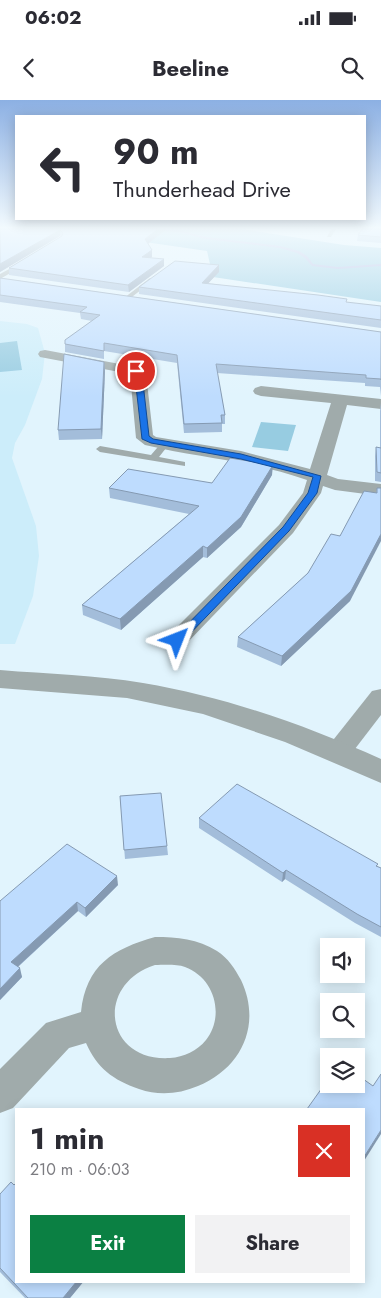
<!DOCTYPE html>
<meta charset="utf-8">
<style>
body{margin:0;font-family:Jost,sans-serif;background:#f2f2f3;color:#2b2b33;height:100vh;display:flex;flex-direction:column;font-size:19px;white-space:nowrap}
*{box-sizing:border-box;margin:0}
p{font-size:16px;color:#7c7c81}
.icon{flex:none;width:28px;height:28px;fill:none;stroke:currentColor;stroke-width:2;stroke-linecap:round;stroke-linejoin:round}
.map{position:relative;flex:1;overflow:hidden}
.drawer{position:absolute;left:15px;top:1008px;width:350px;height:175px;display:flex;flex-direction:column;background:#fff;border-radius:0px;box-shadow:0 2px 12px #0003}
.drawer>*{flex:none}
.top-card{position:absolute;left:15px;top:15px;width:351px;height:105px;border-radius:0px;box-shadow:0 2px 12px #0003;background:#fff;color:#2b2b33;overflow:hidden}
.fabs{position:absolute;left:320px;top:838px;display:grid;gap:10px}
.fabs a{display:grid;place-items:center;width:45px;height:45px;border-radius:0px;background:#fff;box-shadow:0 2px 12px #0003;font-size:25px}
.pin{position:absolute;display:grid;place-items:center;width:42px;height:42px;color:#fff;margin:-21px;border:2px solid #fff;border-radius:50%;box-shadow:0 1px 5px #0007}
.me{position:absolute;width:55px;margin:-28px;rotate:45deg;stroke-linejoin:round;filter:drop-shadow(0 0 4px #0008)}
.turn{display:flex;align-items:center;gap:18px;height:105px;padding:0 15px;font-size:22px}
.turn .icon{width:65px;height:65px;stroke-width:2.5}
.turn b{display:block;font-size:35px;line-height:42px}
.round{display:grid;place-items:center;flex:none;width:52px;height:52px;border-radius:0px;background:#f2f2f3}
.headline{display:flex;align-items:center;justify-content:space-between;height:85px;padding:0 15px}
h1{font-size:30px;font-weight:700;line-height:38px}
.primary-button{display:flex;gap:10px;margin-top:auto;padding:10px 15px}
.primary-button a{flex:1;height:58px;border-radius:0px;background:#0b8043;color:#fff;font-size:20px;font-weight:700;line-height:58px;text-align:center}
.primary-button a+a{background:#f2f2f3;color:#2b2b33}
.status{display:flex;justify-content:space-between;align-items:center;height:35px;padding:0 25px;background:#fff;direction:ltr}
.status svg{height:14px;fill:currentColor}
header{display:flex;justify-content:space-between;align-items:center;height:65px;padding:0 15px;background:#fff;font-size:22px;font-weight:700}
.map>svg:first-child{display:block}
.built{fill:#ccedfa}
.green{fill:#97cce1}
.forest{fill:#89c6de}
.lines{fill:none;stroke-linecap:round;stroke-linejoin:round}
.stream{fill:#a2aadb;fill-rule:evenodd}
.service{fill:#a0abab;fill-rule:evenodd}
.minor{fill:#a0abab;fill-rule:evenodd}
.tertiary{fill:#a0abab;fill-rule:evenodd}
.wall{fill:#a3bdda}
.shaded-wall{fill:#859ab2}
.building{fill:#bedcfe;stroke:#859ab2}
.route{fill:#1a73e8;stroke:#114b97}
</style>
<div class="status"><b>06:02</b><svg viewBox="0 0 49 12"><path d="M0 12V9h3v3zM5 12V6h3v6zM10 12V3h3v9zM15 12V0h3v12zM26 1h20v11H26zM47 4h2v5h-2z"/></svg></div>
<header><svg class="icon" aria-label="back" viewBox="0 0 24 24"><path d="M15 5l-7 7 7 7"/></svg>Beeline<svg class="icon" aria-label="search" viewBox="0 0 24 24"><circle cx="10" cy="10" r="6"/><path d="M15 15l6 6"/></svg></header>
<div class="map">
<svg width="381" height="1198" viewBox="0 0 381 1198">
<rect width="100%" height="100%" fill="#e1f4fd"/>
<polygon class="built" points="0,221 27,224 38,228 45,253 42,279 25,325 15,343 12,358 36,426 39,456 33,496 15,544 0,544"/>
<g class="green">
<polygon points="17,241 22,270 0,272 0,243"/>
<polygon points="261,322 296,325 288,351 252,347"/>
</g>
<polygon class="forest" points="55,129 242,129 344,145 381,148 381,202 213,177 207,151"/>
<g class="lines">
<polygon class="stream" points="132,129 179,130 206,137 280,146 299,151 307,156 313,164 338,167 381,164 381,166 338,169 312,166 305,158 297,153 280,148 206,139 179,132"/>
<g class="service">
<polygon points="331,129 336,129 331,137 327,137"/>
<polygon points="24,161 26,164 0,179 0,174"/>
<polygon points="150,178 155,179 128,200 124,200 124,198"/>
<polygon points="166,340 170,343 159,357 185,362 185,366 100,352 96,349 100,346 151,355 163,341"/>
</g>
<g class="minor">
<path d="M45,250L141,268L146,274L153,335L156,337L241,351L310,369L331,303L261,296L255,294L253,291L255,288L261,286L381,299V309L347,305L327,375L338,379L381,384V396L335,390L323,386L321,393L293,433L185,545L177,547L169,545L165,540L169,535L279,425L303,393L307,380C254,361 199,358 145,345L136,338L130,274L40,257L38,254L40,251Z"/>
<polygon points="381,589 381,615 348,658 339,660 330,658 326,651 330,644 372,591"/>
<path d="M155,837C177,837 198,839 217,851C228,858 235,869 241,880C262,924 242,968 198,986C179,994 159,996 139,989C113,980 97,968 86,943L69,948L13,1008L0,1013V969L46,923L81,912C86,865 113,849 155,837ZM155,865C164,865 177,864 185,867C215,878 225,916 206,940C197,951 184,957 170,958C104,962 95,884 155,865Z"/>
</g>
<path class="tertiary" d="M0,570C48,574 96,575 143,583C226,597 305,625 381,659V683L285,642L203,614L127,598L0,588Z"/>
</g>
<g class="wall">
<polygon points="0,129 167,129 148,144 152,150 152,157 150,158 164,159 164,166 129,192 9,175 9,168 61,137 60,136 0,172"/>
<polygon points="381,129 381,143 357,141 358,135"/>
<polygon points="219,172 208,183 347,203 381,206 381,228 139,194 139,187"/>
<polygon points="0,178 381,232 381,296 380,287 365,286 365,283 217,273 225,315 225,324 222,324 222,332 184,333 177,263 104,251 104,259 65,252 65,244 92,221 81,219 80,213 0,202"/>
<polygon points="104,262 105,271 102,339 59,340 58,330"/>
<polygon points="381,303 381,382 375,381 375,356 376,347 380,348 380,311"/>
<polygon points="272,375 241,427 207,458 203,457 121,530 83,515 82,505 189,414 110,398 109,388 212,383"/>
<polygon points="377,388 381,388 350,501 281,566 237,547 238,537 308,473 376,393"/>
<polygon points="120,696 167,746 168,755 125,759"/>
<polygon points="199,718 378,764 377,766 381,768 381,837 355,823 285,779 282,782 199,728"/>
<polygon points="118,785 86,817 78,811 18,867 22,877 0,900 0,801"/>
<polygon points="0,1094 16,1181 84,1181 70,1198 25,1198 0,1172"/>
</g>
<g class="shaded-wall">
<polygon points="158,129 167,129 145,146 145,139"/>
<polygon points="60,130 60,136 0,172 0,164"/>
<polygon points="152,150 152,157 142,164 142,157"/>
<polygon points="164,159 164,166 129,192 128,185"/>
<polygon points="219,165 219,172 202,190 202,183"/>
<polygon points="104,262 105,271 102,339 101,329"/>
<polygon points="273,365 272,375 241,427 207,458 207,448"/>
<polygon points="381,434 381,441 350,501 281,566 282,556"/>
<polygon points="203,446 203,457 121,530 120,519"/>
<polygon points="286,770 285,779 282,782 283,773"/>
<polygon points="117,776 118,785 86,817 85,808"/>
<polygon points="77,802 78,811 13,871 11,862"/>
<polygon points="20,868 22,877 0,900 0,889"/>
<polygon points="381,1030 381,1034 364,1061 364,1057"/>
<polygon points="77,1181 84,1181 70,1198 63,1198"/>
</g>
<g class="building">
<polygon points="0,129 158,129 145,139 152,150 142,157 164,159 128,185 9,168 62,136 63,133 60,130 0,164"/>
<polygon points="362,129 381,129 381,137 358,135"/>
<polygon points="175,161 219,165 202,183 318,195 347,199 346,202 381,206 381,220 139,187"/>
<polygon points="0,178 381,232 381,280 381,279 366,278 366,275 216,264 225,315 221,315 222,323 184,324 177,255 104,243 104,251 65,244 65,240 100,215 80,212 87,207 0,195"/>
<polygon points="64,254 104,262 101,329 58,330"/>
<polygon points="376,347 381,348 381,373 377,372"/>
<polygon points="230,358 273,365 241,417 207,448 203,446 120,519 82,505 199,406 109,388 128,369 212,383"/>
<polygon points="377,388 381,388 381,434 351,491 282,556 238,537 308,473 331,434 340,436 364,391 377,393"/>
<polygon points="237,684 378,764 376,766 381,768 381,827 357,814 286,770 283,773 199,718"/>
<polygon points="161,693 167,746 124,750 120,696"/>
<polygon points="67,744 117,776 85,808 77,802 11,862 20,868 0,889 0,801"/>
<polygon points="356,974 373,986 381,974 381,1030 364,1057 364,1009 307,1009 329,978 329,984 356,984"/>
<polygon points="11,1082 14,1085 16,1083 16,1181 77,1181 63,1198 28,1198 0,1168 0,1094"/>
</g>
<linearGradient id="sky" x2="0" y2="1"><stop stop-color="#8cb0e3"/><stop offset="0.43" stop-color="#f2fafe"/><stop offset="1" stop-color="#f2fafe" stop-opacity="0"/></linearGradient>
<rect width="381" height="297" fill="url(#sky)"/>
<polygon class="route" points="134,269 138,269 142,274 149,336 153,339 241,354 321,376 317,393 289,431 181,543 174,543 172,540 174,538 283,427 308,393 313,377 241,359 151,343 142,339"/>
</svg>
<div class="fabs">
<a><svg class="icon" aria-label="sound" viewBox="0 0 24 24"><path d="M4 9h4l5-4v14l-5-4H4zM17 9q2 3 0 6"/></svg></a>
<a><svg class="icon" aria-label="search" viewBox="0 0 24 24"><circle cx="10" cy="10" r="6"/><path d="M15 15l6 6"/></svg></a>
<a><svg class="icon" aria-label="layers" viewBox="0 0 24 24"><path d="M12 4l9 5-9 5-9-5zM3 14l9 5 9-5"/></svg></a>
</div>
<div class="pin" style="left:136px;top:271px;background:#d93025"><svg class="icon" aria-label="arrive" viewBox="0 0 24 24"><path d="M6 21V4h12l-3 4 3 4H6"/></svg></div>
<svg class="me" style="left:177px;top:540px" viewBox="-20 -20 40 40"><path d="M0-17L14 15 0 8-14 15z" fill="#1a73e8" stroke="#fff" stroke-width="4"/></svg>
<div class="top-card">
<div class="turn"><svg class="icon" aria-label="left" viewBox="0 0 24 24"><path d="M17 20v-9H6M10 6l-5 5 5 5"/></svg><div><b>90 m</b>Thunderhead Drive</div></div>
</div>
<section class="drawer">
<div class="headline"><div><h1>1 min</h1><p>210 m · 06:03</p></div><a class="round" style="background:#d93025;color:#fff"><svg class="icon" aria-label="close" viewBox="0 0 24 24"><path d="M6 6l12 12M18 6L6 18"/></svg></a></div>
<div class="primary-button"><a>Exit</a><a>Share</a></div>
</section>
</div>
